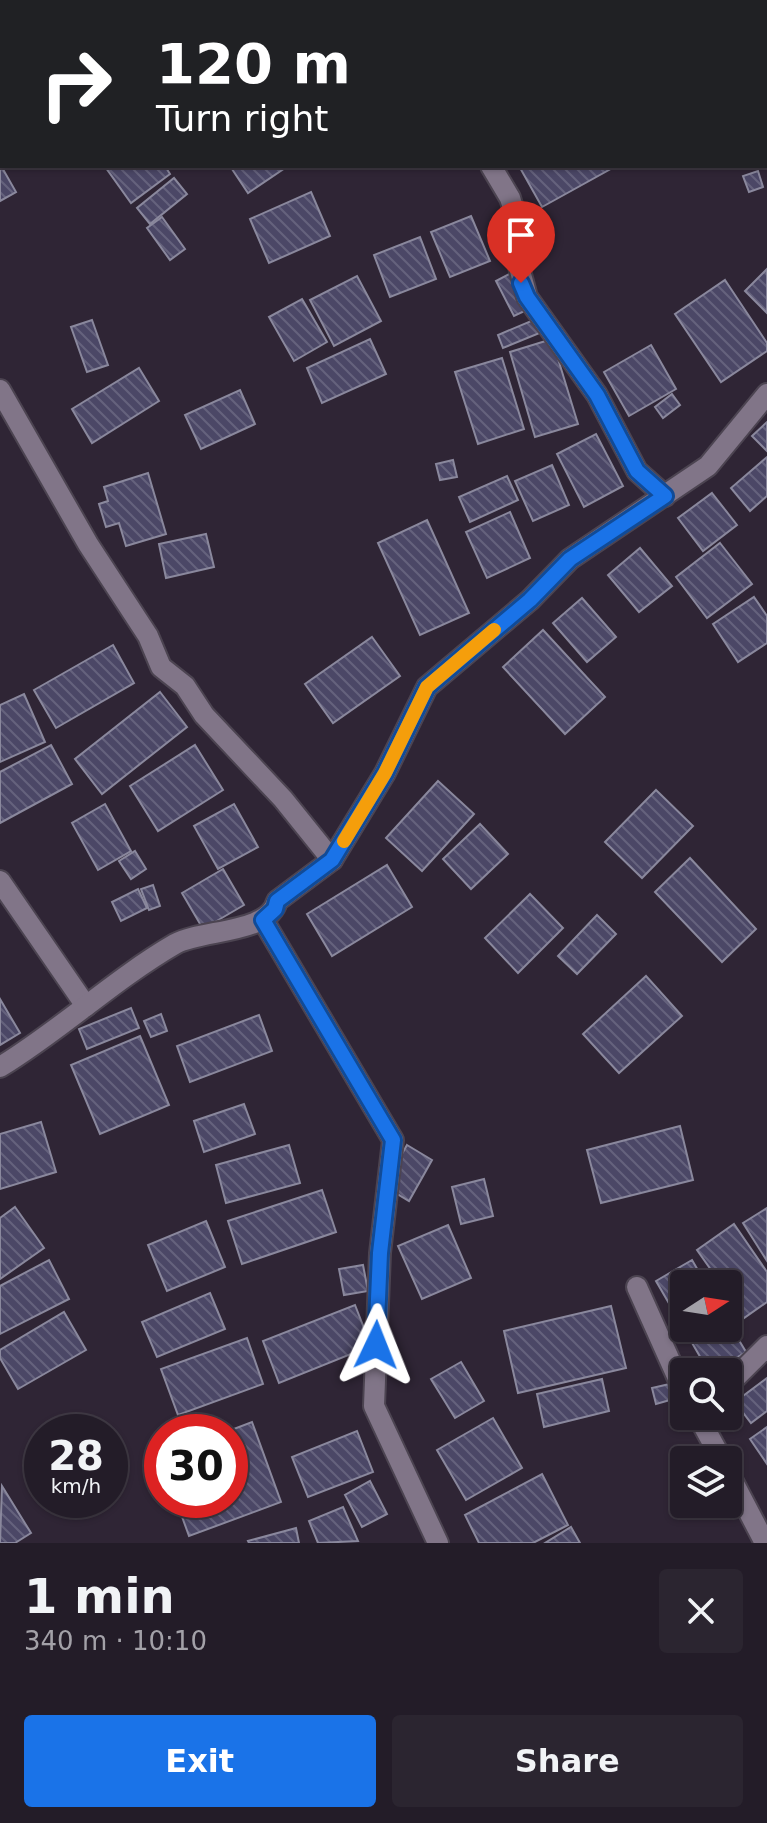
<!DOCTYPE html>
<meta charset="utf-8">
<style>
body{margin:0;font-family:"DejaVu Sans",sans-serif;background:#2b2530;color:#f1f3f6;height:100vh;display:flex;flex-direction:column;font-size:30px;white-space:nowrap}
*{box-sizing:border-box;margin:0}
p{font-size:26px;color:#a3a1a8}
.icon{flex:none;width:44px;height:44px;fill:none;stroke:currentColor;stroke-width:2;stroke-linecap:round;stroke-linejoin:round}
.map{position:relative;height:1543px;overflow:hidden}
.details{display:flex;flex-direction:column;background:#231c28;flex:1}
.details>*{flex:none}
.top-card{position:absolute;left:0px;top:0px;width:768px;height:168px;box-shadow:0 2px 6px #0004,0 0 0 2px #403a45;background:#202124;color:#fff;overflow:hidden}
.needle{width:52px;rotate:78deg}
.fabs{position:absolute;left:670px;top:1270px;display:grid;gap:16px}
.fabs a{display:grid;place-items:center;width:72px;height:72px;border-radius:8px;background:#231c28;box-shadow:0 2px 6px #0004,0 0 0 2px #403a45;font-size:40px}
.speed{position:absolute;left:24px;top:1414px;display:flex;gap:16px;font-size:40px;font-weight:700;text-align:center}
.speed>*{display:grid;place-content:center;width:104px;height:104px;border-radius:50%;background:#231c28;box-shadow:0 2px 6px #0004,0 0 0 2px #403a45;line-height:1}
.speed small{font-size:20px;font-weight:400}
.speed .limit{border:12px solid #d22;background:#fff;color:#111}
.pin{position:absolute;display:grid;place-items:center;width:68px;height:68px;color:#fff;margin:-82px -34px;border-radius:50% 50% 50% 0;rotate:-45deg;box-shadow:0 0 8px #0007}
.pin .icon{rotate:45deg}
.me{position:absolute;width:88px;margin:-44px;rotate:2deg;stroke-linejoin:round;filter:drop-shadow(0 0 6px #0008)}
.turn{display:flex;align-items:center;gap:28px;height:168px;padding:0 24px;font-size:36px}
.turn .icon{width:104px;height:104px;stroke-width:2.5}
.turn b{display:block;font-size:56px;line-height:68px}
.round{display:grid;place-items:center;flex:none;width:84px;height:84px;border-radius:8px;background:#2b2530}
.overview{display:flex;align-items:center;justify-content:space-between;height:136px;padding:0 24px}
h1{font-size:48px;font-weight:600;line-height:60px}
.cta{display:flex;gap:16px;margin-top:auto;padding:16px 24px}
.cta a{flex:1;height:92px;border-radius:8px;background:#1a73e8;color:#fff;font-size:32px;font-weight:600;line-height:92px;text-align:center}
.cta a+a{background:#2b2530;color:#f1f3f6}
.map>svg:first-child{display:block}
.building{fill:url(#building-back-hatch);stroke:#8a889d;stroke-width:2}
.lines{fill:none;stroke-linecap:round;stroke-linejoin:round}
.minor-casing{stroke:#4c4451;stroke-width:24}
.minor{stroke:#817588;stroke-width:20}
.route-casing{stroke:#114b97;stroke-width:20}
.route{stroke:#1a73e8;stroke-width:14}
.slow{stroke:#f59e0b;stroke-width:14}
</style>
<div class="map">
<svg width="767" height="1543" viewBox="0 0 767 1543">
<defs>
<pattern id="building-back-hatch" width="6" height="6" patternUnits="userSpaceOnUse" patternTransform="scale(2)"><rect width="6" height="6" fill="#4b4766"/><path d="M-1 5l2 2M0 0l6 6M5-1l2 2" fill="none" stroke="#65627d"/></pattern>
</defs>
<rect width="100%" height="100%" fill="#2f2535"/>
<g class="building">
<polygon points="25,0 99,0 101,2 22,2"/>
<polygon points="159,0 217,0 218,2 160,2"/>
<polygon points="454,0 511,0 511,2 449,2"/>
<polygon points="0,164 16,192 0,201"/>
<polygon points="109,166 165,166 170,174 131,203 106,168"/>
<polygon points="230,166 288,166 248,193"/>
<polygon points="519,166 616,166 542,207"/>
<polygon points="758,171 763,187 749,192 743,176"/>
<polygon points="174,178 187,194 150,224 137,208"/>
<polygon points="311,192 330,236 269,263 250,219"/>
<polygon points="471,216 490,261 450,277 431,232"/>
<polygon points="162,217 185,249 170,260 147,228"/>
<polygon points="420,237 436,279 390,297 374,255"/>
<polygon points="767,269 767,313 745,291"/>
<polygon points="513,272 531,308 514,316 496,281"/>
<polygon points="357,276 381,321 334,346 310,300"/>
<polygon points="725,280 767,343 767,351 721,382 675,314"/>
<polygon points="302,299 327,342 294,361 269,317"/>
<polygon points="536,319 542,332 503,348 498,335"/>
<polygon points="92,320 108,365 87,372 71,327"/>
<polygon points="370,339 386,374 322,403 307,368"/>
<polygon points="552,339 578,424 535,437 510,352"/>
<polygon points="651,345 676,389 629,416 604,372"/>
<polygon points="502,358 524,429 478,444 455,372"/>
<polygon points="139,368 159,401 92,443 72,409"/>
<polygon points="240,390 255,424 201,449 185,415"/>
<polygon points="672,394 680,405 663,418 655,407"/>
<polygon points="767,422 767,451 752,436"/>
<polygon points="596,434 623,486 584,507 557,454"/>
<polygon points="767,457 767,496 750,511 731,488"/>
<polygon points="453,460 457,477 440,480 436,464"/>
<polygon points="552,465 569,505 533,521 515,481"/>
<polygon points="148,473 166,534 126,546 119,523 106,527 99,504 108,501 104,487"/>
<polygon points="507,476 518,500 470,522 459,497"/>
<polygon points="712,493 737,525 703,551 678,518"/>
<polygon points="510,512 530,558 487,578 466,532"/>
<polygon points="427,520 469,613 420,635 378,543"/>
<polygon points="206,534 214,567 166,578 159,544"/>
<polygon points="720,543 752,584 707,618 676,577"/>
<polygon points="640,548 672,586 639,612 608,575"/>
<polygon points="754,597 767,616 767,643 738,662 713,624"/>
<polygon points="582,598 616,637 587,662 553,623"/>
<polygon points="543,630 605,697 565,734 503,667"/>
<polygon points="372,637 400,676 333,723 305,684"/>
<polygon points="113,645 134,683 56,728 34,690"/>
<polygon points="160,692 187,727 102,794 75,759"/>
<polygon points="24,694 45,742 0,762 0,705"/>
<polygon points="51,745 72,784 0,823 0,772"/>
<polygon points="195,745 223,790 158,831 130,786"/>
<polygon points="438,781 474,814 422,871 386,838"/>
<polygon points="656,790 693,826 642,878 605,842"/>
<polygon points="105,804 131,851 98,870 72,823"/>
<polygon points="234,804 258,847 218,869 194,826"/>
<polygon points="480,824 508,854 471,889 443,859"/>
<polygon points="135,851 146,869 131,879 119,861"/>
<polygon points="690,858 756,929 722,962 655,892"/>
<polygon points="387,865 412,907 332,956 307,914"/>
<polygon points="223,869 244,905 203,929 182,893"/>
<polygon points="153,885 160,906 149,910 141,889"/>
<polygon points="138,889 147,908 121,921 112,902"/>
<polygon points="530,894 563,928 518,973 485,938"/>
<polygon points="597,915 616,934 577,974 558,956"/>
<polygon points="646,976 682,1016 619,1073 583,1034"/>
<polygon points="0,999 20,1033 0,1045"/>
<polygon points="131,1008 139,1028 87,1049 79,1029"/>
<polygon points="161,1014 167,1031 151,1037 144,1021"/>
<polygon points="259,1015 272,1051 190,1082 177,1046"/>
<polygon points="140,1036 169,1105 100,1134 71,1065"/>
<polygon points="244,1104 255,1134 204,1152 194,1121"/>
<polygon points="41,1122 56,1172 0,1189 0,1134"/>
<polygon points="680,1126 693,1180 601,1203 587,1150"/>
<polygon points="289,1145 300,1183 226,1203 216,1165"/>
<polygon points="407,1145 432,1160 409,1201 384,1186"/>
<polygon points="484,1179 493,1216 461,1224 452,1187"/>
<polygon points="322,1190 336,1232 242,1264 228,1221"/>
<polygon points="15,1207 44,1248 0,1279 0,1218"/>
<polygon points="767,1208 767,1261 743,1223"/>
<polygon points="206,1221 225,1267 167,1291 148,1245"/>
<polygon points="734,1224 767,1272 767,1302 744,1318 728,1295 728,1284 721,1284 697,1250"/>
<polygon points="448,1225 471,1278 422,1299 398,1246"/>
<polygon points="49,1260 69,1299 0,1334 0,1286"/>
<polygon points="692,1260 706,1284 684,1284 684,1328 728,1328 728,1322 746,1352 712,1372 709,1372 656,1281"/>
<polygon points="363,1265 368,1291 344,1295 339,1269"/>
<polygon points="210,1293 225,1329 157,1357 142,1322"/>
<polygon points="355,1305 371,1346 279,1383 263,1341"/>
<polygon points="611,1306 626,1368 518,1393 504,1331"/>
<polygon points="64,1312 86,1350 18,1389 0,1358 0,1350"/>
<polygon points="247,1338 263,1384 178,1415 161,1369"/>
<polygon points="461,1362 484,1401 455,1418 431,1379"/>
<polygon points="767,1378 767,1411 751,1423 735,1402"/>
<polygon points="602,1379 609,1411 544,1427 537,1394"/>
<polygon points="674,1383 677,1398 656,1404 652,1388"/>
<polygon points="493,1418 522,1468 466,1500 437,1450"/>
<polygon points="252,1422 281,1502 189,1536 176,1500 230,1500 230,1432 226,1432"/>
<polygon points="767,1427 767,1464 750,1439"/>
<polygon points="357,1431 373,1472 308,1497 292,1457"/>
<polygon points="542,1474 568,1525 533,1543 479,1543 465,1515"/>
<polygon points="370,1481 387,1514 362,1527 345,1495"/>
<polygon points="2,1486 31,1533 15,1543 0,1543"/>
<polygon points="343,1507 358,1541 318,1543 309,1521"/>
<polygon points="571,1527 580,1543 545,1543"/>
<polygon points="296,1528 299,1543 249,1543 248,1541"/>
</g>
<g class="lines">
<defs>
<g id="minor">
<polyline points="408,0 409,2"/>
<polyline points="491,166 510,198 519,227 518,263 527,297 597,395 637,471 665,496"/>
<polyline points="0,390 88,544 148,636 161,667 185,686 204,715 283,799 332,860"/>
<polyline points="0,881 86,1006"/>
<polyline points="263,920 393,1140 380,1253 374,1406 438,1543"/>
<path d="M0,1067C61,1030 113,980 175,944C202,929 269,934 277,901L332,860L385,773L427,687L530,600L570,559L708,466L767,394"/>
<polyline points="637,1287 684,1392"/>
<polyline points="728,1385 767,1346"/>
<polyline points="698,1416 722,1460"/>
<polyline points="728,1472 765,1543"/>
</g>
</defs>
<use href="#minor" class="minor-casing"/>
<use href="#minor" class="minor"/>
</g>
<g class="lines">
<defs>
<polyline id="route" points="376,1345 380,1253 393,1140 263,920 275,909 277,901 332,860 385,773 427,687 530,600 570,559 665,496 637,471 597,395 527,297 521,283"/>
</defs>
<use href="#route" class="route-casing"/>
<use href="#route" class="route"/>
<polyline class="slow" points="344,841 385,773 427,687 494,630"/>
</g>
</svg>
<div class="fabs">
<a><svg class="needle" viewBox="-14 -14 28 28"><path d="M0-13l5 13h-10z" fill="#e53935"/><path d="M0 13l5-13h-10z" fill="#a3a1a8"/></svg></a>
<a><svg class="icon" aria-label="search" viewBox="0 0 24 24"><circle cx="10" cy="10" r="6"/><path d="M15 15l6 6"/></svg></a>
<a><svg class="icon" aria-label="layers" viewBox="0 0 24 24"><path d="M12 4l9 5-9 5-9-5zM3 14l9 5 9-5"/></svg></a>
</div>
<div class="speed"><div>28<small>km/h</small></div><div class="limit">30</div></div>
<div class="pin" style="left:521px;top:283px;background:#d93025"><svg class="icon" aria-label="arrive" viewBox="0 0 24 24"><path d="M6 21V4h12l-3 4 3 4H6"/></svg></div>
<svg class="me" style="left:376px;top:1345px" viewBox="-20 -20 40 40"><path d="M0-17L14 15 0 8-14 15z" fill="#1a73e8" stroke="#fff" stroke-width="4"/></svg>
<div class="top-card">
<div class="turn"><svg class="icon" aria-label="right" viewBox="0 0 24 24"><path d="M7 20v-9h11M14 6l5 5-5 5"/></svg><div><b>120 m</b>Turn right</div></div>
</div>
</div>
<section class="details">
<div class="overview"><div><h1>1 min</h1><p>340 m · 10:10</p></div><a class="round"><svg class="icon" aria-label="close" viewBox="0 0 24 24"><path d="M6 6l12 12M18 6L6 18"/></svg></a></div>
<div class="cta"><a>Exit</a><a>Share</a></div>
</section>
